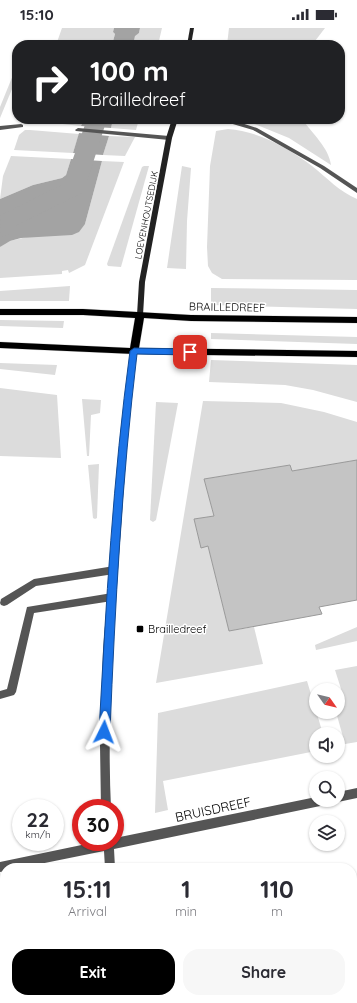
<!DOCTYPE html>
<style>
body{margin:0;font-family:Quicksand,sans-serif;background:#f7f7f7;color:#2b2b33;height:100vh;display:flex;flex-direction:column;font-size:15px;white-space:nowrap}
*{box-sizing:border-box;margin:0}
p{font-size:13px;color:#7c7c81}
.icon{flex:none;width:22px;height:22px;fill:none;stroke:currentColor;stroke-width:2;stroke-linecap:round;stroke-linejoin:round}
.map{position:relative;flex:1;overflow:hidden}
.sheet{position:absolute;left:0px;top:835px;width:357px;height:140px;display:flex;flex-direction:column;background:#fff;border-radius:16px 16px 0 0;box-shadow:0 1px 3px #0004}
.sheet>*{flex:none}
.hud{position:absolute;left:12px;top:12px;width:333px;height:84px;border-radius:16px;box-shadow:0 1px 3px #0004;background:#202124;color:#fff;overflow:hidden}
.needle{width:26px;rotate:124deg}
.controls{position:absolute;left:309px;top:655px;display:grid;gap:8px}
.controls a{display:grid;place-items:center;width:36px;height:36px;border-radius:50%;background:#fff;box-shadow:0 1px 3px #0004;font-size:20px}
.speed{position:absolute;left:12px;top:771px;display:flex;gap:8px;font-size:20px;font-weight:700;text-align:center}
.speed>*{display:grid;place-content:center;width:52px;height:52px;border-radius:50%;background:#fff;box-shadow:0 1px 3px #0004;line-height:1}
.speed small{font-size:10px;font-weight:400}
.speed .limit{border:6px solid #d22;background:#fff;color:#111}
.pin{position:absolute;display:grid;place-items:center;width:34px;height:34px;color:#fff;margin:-17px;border-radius:8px;box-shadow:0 2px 6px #0006}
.me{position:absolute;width:44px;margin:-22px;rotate:3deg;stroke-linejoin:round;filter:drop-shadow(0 0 3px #0008)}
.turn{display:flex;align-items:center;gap:14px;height:84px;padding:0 12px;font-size:18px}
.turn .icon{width:52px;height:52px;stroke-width:2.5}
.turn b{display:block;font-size:28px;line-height:34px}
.eta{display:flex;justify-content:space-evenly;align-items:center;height:68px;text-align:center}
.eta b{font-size:24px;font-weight:800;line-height:28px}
.button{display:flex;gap:8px;margin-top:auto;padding:8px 12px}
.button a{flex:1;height:46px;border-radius:16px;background:#000;color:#fff;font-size:16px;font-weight:800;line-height:46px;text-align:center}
.button a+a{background:#f7f7f7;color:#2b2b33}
.status{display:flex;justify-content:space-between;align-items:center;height:28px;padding:0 20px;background:#fff;direction:ltr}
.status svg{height:11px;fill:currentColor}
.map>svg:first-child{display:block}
.green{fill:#dcdcdc}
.water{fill:#a3a3a3}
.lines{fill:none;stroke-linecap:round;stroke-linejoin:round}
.canal{fill:#a3a3a3;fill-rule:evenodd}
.building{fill:#c4c4c4;stroke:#999}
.primary-casing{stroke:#dbdbdb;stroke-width:1}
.lane{fill:#555;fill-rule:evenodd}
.street{fill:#555;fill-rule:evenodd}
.secondary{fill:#222;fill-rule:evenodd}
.primary{fill:#000;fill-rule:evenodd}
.route{fill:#1a73e8;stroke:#114b97}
.poi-dot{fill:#000;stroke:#fff;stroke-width:1.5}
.labels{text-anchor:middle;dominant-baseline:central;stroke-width:3;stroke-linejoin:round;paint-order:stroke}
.far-street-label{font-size:9px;fill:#000;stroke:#fff}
.street-label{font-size:11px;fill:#000;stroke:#fff}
.poi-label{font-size:11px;fill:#000;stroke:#fff;text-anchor:start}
.near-street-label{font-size:13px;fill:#000;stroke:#fff}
</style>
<div class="status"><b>15:10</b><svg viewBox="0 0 49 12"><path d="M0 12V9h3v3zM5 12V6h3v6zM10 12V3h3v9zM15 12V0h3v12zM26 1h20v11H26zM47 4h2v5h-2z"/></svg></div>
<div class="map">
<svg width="357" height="975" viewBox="0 0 357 975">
<rect width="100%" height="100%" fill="#fff"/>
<g class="green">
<polygon points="62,0 114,0 113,4 115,6 112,17 56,17"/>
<polygon points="140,0 162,0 158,17 133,17 135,7 139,5"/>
<polygon points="229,0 325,0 312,17 227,17"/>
<polygon points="13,47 17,47 17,49 0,90 0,79"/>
<polygon points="32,91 84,91 81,98 35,93"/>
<polygon points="113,91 139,91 136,102 111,100"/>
<path d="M242,91H302C312,105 329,120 331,137L289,110Z"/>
<path d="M228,101C258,103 289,120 312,138C327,150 340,164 357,171V252L222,251L212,245L208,238L207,219L210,138L216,103Z"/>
<polygon points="25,102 30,102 79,106 73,125 14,122 19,107"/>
<polygon points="109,108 135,109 125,128 103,127"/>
<polygon points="11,128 71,131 66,147 62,150 33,157 0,171 3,148"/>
<polygon points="102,133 124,134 85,237 69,245 68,242 62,243 62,246 0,250 0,219 5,214 85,196"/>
<polygon points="144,138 149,138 121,239 108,238 107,236 142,139"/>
<polygon points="182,138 191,140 187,193 186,241 167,240"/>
<polygon points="70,258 69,273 0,273 0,263"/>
<polygon points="211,260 357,262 357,281 211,277"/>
<polygon points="0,292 64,293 63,300 0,298"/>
<polygon points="211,305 357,309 357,316 211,311"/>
<polygon points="211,332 357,337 357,374 313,362 285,357 209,354"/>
<polygon points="0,335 57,337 55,347 0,341"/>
<polygon points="0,360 57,367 61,430 0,428"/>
<polygon points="82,371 101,372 100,385 91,387 89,428 87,428"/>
<polygon points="203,373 281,375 324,384 357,394 357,432 292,443 290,437 204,451 214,488 194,491 201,519 208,518 229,603 254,599 263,636 156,655"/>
<polygon points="156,374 178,375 156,492 153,494 150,492"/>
<polygon points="99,436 97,490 95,491 93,490 88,437"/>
<polygon points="357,599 357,613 316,622 315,617"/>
<polygon points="357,638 357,714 345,716 336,684 338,684 338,665 342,664 335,642"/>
<polygon points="307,653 323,706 316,706 316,723 163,753 168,782 155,785 158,685"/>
</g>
<g class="water">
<polygon points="114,0 140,0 139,5 135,8 133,17 112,17 115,6 113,4"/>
<polygon points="84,91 113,91 111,100 81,98"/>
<polygon points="79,105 109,108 103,127 73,125"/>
<polygon points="71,131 102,133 85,196 79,204 72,207 21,210 10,213 0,219 0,171 33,157 62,150 66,147"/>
</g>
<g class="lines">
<polygon class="canal" points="87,91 107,91 85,160 82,165 17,197 8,207 0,209 1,187 64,156"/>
</g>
<polygon class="building" points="357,432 357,572 319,579 322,586 229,603 208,518 201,520 194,491 214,488 204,451 290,437 292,443"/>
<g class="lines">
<defs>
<polygon id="primary" points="0,281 83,281 191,287 357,289 357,295 191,293 144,290 139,320 357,323 357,329 134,326 0,320 0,314 130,320 135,290 83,287 0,287"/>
</defs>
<use href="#primary" class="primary-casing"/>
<g class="lane">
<polygon points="206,91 229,91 257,100 324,138 357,160 357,165 320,140 253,102 226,94 209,93"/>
<polygon points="21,96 23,97 23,99 0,102 0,98"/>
<polygon points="78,100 169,108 172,110 169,112 76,103 75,102"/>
<polygon points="114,538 117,539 118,542 117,545 114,546 36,558 7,577 4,578 1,577 0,575 1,571 34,551"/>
<polygon points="112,565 115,566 116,569 115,572 112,573 34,585 16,664 14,667 0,671 0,663 7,661 27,579"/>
</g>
<g class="street">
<path d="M132,321H134L137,323C128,391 124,460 119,528C113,612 107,696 111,780H101L100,717L103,622L121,400Z"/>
<polygon points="357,760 357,770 338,774 334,773 338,772 338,764"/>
<polygon points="316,769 316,772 330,772 329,776 325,777 114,821 115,840 105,840 104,823 20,840 5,840 5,843 0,844 0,834 96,814 115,814 115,810"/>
<rect x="116" y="970" width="12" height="5"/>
</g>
<g class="secondary">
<polygon points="190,0 194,0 191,17 187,17"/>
<polygon points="172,91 178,91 172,110 145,254 143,287 140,289 137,287 139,254 166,110"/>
</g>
<use href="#primary" class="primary"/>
</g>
<path class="route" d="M134,320L190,321L193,324L190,327L137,326C122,451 115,577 110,704L108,707L104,709L101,707L99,704C106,576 113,449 130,323Z"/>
<rect class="poi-dot" x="136" y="597" width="8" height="8" rx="2"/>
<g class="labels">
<g class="far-street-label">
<text transform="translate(146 187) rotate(-79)">LOEVENHOUTSEDIJK</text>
</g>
<g class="street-label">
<text transform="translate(227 279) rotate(1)">BRAILLEDREEF</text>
</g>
<g class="poi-label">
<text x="148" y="601">Brailledreef</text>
</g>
<g class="near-street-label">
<text transform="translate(213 781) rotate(-12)">BRUISDREEF</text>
</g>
</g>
</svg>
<div class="controls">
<a><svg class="needle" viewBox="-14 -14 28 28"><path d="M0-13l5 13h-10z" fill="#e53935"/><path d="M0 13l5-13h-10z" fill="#7c7c81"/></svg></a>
<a><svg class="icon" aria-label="sound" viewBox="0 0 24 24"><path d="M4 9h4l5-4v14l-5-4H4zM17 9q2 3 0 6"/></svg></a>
<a><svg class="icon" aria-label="search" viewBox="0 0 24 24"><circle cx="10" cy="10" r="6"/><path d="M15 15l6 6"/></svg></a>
<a><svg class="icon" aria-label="layers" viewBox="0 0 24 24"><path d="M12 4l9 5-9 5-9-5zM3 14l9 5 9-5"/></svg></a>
</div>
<div class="speed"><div>22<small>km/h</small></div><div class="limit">30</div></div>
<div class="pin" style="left:190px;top:324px;background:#d93025"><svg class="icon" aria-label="arrive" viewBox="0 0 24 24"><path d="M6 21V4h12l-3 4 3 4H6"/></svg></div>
<svg class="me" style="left:104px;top:704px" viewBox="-20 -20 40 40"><path d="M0-17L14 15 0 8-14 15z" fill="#1a73e8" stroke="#fff" stroke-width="4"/></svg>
<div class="hud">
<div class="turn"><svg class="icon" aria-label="right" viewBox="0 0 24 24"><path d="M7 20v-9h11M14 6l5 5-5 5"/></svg><div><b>100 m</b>Brailledreef</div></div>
</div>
<section class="sheet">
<div class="eta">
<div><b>15:11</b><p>Arrival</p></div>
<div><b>1</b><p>min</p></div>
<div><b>110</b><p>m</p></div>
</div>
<div class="button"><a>Exit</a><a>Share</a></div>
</section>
</div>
